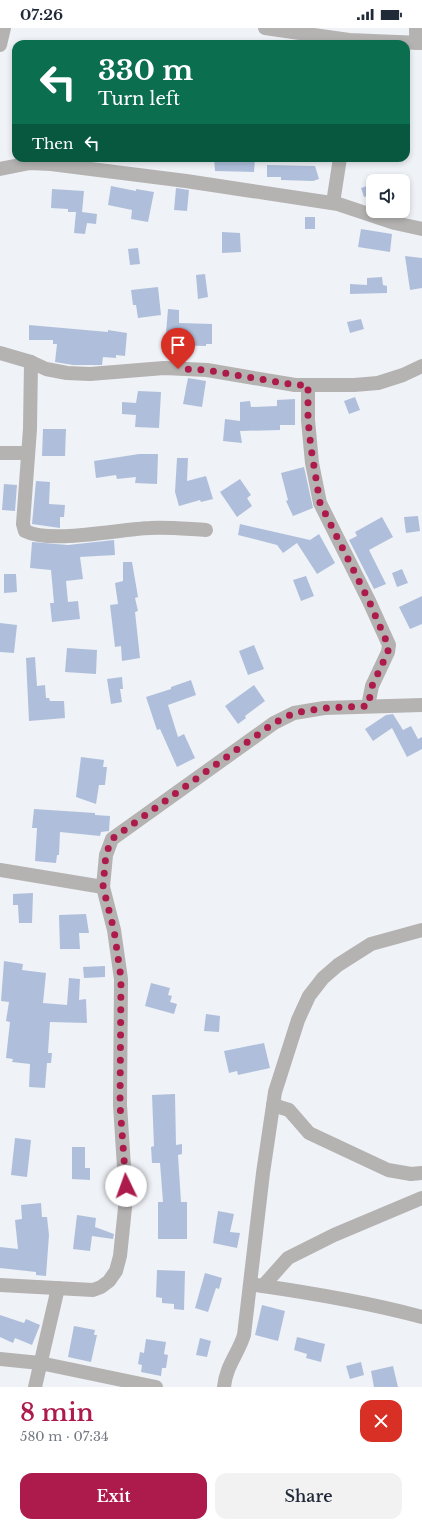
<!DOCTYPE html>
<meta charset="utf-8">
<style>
body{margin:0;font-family:"Libre Baskerville",serif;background:#f2f2f3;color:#1f2937;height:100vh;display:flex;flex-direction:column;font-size:15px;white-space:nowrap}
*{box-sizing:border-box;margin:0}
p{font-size:13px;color:#747a83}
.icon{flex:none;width:22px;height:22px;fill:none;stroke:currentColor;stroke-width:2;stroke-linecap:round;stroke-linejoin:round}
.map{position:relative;height:1359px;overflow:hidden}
.sheet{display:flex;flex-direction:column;background:#fff;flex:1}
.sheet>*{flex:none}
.banner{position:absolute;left:12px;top:12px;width:398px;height:122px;border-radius:12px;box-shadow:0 2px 6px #0003;background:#0b6e4f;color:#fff;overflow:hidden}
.fabs{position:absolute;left:366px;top:146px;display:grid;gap:8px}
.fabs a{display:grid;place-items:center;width:44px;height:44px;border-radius:8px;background:#fff;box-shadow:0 2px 6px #0003;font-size:20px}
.pin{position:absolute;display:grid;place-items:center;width:34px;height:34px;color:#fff;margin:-41px -17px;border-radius:50% 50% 50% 0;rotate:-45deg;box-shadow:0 0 4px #0007}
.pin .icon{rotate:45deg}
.me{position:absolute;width:44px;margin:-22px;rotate:357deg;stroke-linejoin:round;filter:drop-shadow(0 0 3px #0008)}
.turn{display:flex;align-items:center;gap:14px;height:84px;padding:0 20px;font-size:18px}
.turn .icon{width:52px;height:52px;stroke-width:2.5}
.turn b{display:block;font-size:28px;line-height:34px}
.then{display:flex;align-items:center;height:38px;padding:0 20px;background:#0003;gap:8px;font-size:15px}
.round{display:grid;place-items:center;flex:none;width:42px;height:42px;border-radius:12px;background:#f2f2f3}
.headline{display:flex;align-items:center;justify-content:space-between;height:68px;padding:0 20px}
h1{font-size:24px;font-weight:600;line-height:30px;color:#ad1b4c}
.cta{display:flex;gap:8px;margin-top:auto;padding:8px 20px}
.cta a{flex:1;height:46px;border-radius:12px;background:#ad1b4c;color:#fff;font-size:16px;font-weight:600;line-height:46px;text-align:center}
.cta a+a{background:#f2f2f3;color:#1f2937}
.status{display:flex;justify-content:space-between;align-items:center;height:28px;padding:0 20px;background:#fff;direction:ltr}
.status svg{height:11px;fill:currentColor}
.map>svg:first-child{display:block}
.building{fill:#afbfdb}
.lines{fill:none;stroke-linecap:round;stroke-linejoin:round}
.street{stroke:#b5b2b2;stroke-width:14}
.route{stroke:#ad1b4c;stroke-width:7;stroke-dasharray:0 12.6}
</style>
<div class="status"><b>07:26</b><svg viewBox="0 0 49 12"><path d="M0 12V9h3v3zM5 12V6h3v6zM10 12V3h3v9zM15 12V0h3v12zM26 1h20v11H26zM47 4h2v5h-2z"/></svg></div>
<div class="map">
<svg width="422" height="1359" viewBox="0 0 422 1359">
<rect width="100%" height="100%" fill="#eff2f7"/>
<g class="building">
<polygon points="214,130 255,130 254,144 215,143"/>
<polygon points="267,137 315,138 319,151 313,153 281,152 281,149 267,149"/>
<polygon points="373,156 373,166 364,169 361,160"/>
<polygon points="111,158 136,163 136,161 154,164 148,194 131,191 132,182 108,177"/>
<polygon points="176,160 189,162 187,183 174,182"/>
<polygon points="52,161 84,163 82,184 97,186 96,196 87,195 85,206 74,205 76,184 68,184 68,181 51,180"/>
<rect x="305" y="189" width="10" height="12"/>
<polygon points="361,201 392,206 390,224 358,219"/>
<polygon points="222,204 240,205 241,224 222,225"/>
<polygon points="138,220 140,236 130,237 128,221"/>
<polygon points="405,228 422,230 422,260 410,262"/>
<polygon points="205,246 208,269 198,271 196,247"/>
<polygon points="382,249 383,257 387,258 387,265 350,266 350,256 367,257 367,250"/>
<polygon points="158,259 161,287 138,290 136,277 133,277 131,262"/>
<polygon points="168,281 179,282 179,295 212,296 212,316 206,316 206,318 165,317"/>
<polygon points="361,291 364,301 350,305 347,294"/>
<polygon points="29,297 108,304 108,302 127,305 125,328 116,327 116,330 103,329 102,337 73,337 55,334 57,316 53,316 53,312 29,312"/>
<polygon points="188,350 206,353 202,379 183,376"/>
<polygon points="138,363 161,364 159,400 135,399 136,387 122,386 122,374 136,375"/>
<polygon points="355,369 360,382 349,386 344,373"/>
<polygon points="295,371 295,397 280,397 280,402 240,403 242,415 223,413 225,391 240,393 240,374 250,373 251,379 277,378 277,372"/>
<polygon points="43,401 66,401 65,428 42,428"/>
<polygon points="139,426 158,426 157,456 135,455 136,449 117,451 116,447 96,450 94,433"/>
<polygon points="177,430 188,430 187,453 206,448 213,471 201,474 200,472 179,478 175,464"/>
<polygon points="304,439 313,480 293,488 286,473 288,472 281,445"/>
<polygon points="240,451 251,467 247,470 252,478 237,489 220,464"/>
<polygon points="36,453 50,454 49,476 65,477 64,489 60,489 60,500 32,496"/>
<polygon points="4,456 17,457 15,483 2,482"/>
<polygon points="418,488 420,503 406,505 404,489"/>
<polygon points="382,489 393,509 369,522 386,556 374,561 349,512 357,508 355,504"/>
<polygon points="240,496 310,512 319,506 335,535 317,546 297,515 283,525 277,517 238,507"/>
<polygon points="114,512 115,527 80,529 83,551 66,553 68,574 78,573 80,591 52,594 50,575 54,575 51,542 30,540 32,514 68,517"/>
<polygon points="123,534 132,534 138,569 135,570 138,583 135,584 140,630 122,633 121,618 115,619 110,577 118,576 115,555 123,553"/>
<polygon points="402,541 408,555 397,559 392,545"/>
<polygon points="4,546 16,546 17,564 4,565"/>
<polygon points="306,548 314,568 301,573 293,552"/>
<polygon points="422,568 422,596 410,601 399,579"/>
<polygon points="0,595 17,597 14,625 0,624"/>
<polygon points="254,617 264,641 248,647 239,623"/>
<polygon points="67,620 97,622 96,646 65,644"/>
<polygon points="35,629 37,658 45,657 46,670 49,670 50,673 64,673 65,690 29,693 26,630"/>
<polygon points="122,649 123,661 120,661 122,674 111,676 107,651"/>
<polygon points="191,652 196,667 168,677 178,709 184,706 195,730 177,739 160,701 157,702 146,669 171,661 171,659"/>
<polygon points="254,657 265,673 245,688 246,690 238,696 225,678"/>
<polygon points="393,686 403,702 411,698 418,711 422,709 422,721 407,729 392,700 373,713 365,701 386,687"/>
<polygon points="81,729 104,732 103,739 107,739 105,757 99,757 96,776 76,769"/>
<polygon points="34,781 95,785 95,787 110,788 109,803 101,804 100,808 60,804 59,827 57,827 56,835 35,833 37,800 32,800"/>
<polygon points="33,865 32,895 19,895 18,877 13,877 13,866"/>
<polygon points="86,886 89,905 79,905 80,921 60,921 59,887"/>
<polygon points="4,933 23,936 22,942 46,945 43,975 67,977 69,950 80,951 79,972 86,971 87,995 50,994 48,1025 52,1025 51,1035 47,1035 45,1060 29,1059 30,1036 12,1034 13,1031 6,1030 10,994 6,993 9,974 1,973"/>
<polygon points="105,938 105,949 84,950 83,939"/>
<polygon points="151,955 170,960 168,967 172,968 170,974 177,976 174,986 145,978"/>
<polygon points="206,986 220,988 219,1004 204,1003"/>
<polygon points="264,1015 270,1040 238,1047 237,1043 229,1045 224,1023"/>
<polygon points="175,1066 176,1117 182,1116 182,1126 178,1127 181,1174 187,1174 187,1211 158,1211 158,1174 163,1174 160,1135 152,1135 151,1119 154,1118 152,1067"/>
<polygon points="15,1110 31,1112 27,1149 11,1147"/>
<polygon points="72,1119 85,1119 85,1140 90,1140 90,1152 72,1151"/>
<polygon points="41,1175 42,1189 47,1189 49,1207 46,1248 36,1247 36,1244 0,1240 0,1219 18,1221 15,1192 22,1191 21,1177"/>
<polygon points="218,1183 234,1186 230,1204 240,1205 237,1220 213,1215"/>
<polygon points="77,1187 96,1190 95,1199 114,1206 113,1211 92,1208 90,1223 73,1221"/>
<polygon points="157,1242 185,1243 184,1282 174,1281 174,1276 162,1275 162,1270 156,1269"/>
<polygon points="205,1245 222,1250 219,1261 216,1260 208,1284 195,1280"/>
<polygon points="262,1277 285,1283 278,1313 255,1307"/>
<polygon points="0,1287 24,1295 26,1291 40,1297 32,1317 15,1310 13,1315 0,1309"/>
<polygon points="74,1298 95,1302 94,1307 97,1307 91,1334 68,1329"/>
<polygon points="297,1309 325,1316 321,1334 306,1330 307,1326 294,1322"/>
<polygon points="200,1310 211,1313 207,1329 196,1327"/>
<polygon points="146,1311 166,1314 164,1326 168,1327 166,1340 162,1340 161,1348 141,1344 142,1337 138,1336 140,1324 144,1325"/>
<polygon points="361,1334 364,1347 350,1351 346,1338"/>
<polygon points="393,1338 398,1359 374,1359 371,1343"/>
</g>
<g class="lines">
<g class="street">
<polyline points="265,0 349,12 422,15"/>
<polyline points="416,15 416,0"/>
<polyline points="0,17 4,0"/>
<polyline points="0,141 30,135 51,136 186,153 338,176 395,195 422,201"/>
<polyline points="333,175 340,130"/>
<polyline points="0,325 31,334 46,341 67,345 90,346 164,340 207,342 295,357 354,357 378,355 403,347 422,338"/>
<path d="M31,334L30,401L23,496L25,503C51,516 119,501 150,500C168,499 187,501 206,502"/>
<polyline points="308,357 308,392 312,435 320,475 369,573 389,617 388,624 372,658 368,678"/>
<polyline points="0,425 28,425"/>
<polyline points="0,842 103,859"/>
<polyline points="273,1077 289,1082 309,1105 388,1142 411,1146 422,1145"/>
<polyline points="0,1257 93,1262 101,1259 109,1253 116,1243 120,1228 126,1170 120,1077 121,951 114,902 103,859 106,827 112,811 274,695 294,685 324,680 422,677"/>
<path d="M256,1257C312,1265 367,1274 422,1289"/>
<polyline points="263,1258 288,1230 334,1207 422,1170"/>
<polyline points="0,1331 40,1335 156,1359"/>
<polyline points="35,1359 58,1260"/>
<path d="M224,1359C226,1338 238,1326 244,1307L263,1145L275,1064L298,992L309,968L323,950L338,937L371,916L422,902"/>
</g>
</g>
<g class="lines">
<polyline class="route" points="126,1158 120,1077 121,950 114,902 103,859 106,826 112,811 274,695 294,685 324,680 368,678 372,658 388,624 388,617 369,573 320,475 311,420 308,392 308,357 295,357 206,342 178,341"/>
</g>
</svg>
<div class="fabs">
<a><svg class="icon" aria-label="sound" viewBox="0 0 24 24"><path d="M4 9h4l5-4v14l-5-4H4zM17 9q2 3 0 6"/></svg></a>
</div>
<div class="pin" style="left:178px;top:341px;background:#d93025"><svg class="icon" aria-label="arrive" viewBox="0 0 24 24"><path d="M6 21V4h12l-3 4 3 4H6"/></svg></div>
<svg class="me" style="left:126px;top:1158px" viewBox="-20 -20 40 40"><circle r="19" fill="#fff"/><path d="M0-13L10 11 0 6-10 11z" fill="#ad1b4c"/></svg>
<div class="banner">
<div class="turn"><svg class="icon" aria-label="left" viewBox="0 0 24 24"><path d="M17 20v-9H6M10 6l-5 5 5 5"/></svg><div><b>330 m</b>Turn left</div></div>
<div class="then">Then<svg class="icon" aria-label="left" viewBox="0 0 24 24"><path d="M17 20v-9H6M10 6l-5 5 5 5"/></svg></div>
</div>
</div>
<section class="sheet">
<div class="headline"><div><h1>8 min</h1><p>580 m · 07:34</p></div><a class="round" style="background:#d93025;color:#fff"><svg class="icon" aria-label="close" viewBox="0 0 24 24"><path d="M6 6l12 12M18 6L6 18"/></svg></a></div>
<div class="cta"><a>Exit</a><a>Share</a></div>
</section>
